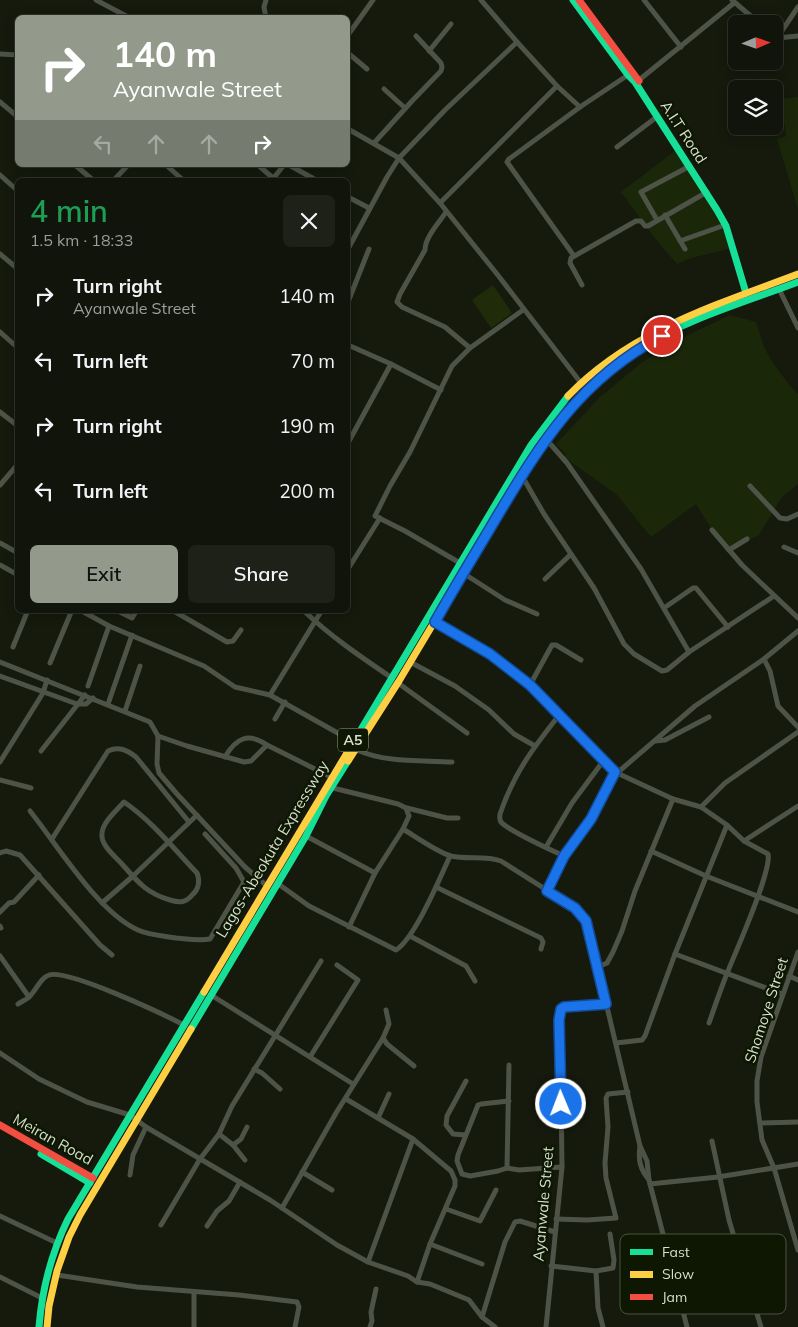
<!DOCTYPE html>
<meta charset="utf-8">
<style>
body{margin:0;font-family:Mulish,sans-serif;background:#1e2118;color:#f1f3f6;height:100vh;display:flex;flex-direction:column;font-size:19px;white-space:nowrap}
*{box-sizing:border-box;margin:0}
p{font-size:16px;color:#9c9e9c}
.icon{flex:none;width:28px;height:28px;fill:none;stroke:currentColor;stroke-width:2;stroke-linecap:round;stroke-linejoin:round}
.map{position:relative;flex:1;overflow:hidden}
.panel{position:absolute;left:15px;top:178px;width:335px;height:435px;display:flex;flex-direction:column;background:#10140a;border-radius:8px;box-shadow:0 2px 12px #0003,0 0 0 1px #30332b}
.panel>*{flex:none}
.guide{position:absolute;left:15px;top:15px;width:335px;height:152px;border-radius:8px;box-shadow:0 2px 12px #0003,0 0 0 1px #30332b;background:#939a8b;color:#fff;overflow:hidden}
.needle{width:32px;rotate:88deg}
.buttons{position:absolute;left:728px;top:15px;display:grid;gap:10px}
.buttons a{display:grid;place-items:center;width:55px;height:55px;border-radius:8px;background:#10140a;box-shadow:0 2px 12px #0003,0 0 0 1px #30332b;font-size:25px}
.pin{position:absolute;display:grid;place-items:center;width:42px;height:42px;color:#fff;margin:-21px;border:2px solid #fff;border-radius:50%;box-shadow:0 1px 5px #0007}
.me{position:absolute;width:55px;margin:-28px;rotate:359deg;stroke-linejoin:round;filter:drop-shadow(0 0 4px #0008)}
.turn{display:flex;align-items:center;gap:18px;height:105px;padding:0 15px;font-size:22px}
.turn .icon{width:65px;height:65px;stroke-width:2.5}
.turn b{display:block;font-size:35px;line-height:42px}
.lanes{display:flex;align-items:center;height:48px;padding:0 15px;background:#0003;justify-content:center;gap:25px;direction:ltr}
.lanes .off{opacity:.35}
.round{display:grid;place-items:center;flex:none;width:52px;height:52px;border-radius:8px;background:#1e2118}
.head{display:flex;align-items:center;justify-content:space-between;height:85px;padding:0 15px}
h1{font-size:30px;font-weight:600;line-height:38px;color:#1e9e55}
.action{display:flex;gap:10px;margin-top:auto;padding:10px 15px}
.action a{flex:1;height:58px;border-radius:8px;background:#939a8b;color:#111;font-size:20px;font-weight:600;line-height:58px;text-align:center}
.action a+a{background:#1e2118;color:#f1f3f6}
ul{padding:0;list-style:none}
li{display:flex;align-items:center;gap:15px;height:65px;padding:0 15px}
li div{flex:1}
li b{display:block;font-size:19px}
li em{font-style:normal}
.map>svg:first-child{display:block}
.built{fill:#1b2709}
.green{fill:#1f2b09}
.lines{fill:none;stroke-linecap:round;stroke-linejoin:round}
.street{stroke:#4e5348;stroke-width:5}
.fast{stroke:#16e098;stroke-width:7}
.slow{stroke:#ffcf43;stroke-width:7}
.jam{stroke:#f24e42;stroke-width:7}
.route-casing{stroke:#114b97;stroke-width:12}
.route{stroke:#1a73e8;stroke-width:9}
.labels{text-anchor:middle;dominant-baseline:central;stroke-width:5;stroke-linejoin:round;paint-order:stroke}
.shield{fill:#0d1701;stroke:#9aa391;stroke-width:1}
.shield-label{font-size:14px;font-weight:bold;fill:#d7dfcf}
.street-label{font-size:15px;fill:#d7dfcf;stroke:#0d1701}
.key{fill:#0d1701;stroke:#4a533f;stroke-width:1}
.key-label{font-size:14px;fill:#d7dfcf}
</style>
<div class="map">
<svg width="798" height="1327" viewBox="0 0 798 1327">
<rect width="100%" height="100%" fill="#151a0d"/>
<g class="built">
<polygon points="798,97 798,209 777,139 786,136 781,99"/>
<polygon points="679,148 724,225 732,248 691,258 677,264 658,242 621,192"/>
<polygon points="730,315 756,322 764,347 773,363 790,386 798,394 798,484 782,497 759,535 726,552 696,504 651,537 616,494 564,457 566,454 556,444 599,398 641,363 684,337"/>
</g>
<polygon class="green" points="493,285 512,313 491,328 472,300"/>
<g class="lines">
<g class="street">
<polyline points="96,0 130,18"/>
<polyline points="481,0 517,42 557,86 580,107"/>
<polyline points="644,0 681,47"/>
<polyline points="732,0 760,24"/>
<polyline points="266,18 264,7 266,0"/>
<polyline points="348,35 373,0"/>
<polyline points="777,38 798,7"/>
<polyline points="777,38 798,36"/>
<polyline points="429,51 451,24"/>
<polyline points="348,53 367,69"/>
<polyline points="0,54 18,55"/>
<polyline points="639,80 734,3"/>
<polyline points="384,89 405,108"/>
<polyline points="0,102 18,117"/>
<polyline points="348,129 399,158 440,203 497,274 581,383"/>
<polyline points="374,143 412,101 441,71 442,67 441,63 416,36"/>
<polyline points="617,147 658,116"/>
<polyline points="75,165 93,180"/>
<polyline points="166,165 183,180"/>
<polyline points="258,165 273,178"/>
<polyline points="289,165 316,180"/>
<polyline points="0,175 18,191"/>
<polyline points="114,180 128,165"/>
<polyline points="272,180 284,165"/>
<polyline points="348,197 369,208"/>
<polyline points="440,203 557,86"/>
<path d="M446,212C439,223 425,237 425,250L400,294L397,302L402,307L445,327L470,348"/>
<polyline points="665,215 685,249"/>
<polyline points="657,220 641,192 690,166"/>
<polyline points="680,241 725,225"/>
<polyline points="348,249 387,177 399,158 445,110 517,42"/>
<polyline points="0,254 18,269"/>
<polyline points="574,256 507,162 509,159 580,107 628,75"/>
<polyline points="582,285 570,263 571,258 636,221 641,221 645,226 648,226 707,192"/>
<polyline points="779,289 798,328"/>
<polyline points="348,302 369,249"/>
<polyline points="0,332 18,348"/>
<polyline points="348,345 391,364 441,390"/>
<polyline points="0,412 18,426"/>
<polyline points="546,439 567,463 641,569 689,652"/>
<polyline points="348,443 391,364"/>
<polyline points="522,476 544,514 594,588 624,644 634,654 662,671 667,670 689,652 774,596"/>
<polyline points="0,485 18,464"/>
<polyline points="750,486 780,518 787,519 798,514"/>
<polyline points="712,530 742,565 798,618"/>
<polyline points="0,543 18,553"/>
<polyline points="784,547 798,553"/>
<polyline points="729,550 747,539"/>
<polyline points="460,563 405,531 375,516 390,486 410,452 452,366 470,348 523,310"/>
<polyline points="0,565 18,575"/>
<polyline points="348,569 380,518"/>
<polyline points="463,573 505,600 537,614"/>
<polyline points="545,579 571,554"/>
<polyline points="664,608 693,588 696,588 728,627"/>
<polyline points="80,610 109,626 88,686"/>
<polyline points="116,610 132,618 137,610"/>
<polyline points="172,610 227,642 233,641 241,630"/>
<path d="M303,610C330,636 361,657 392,678"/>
<path d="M435,622L496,658L530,685L617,773L673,799L701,807L727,825L744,841L768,854C772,871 736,951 728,971C721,988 715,1006 709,1023"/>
<polyline points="109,626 204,666 235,687 270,695 352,741"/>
<polyline points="13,647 28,610"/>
<polyline points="764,659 770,671 778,706 798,727"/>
<polyline points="0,662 150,722 158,736 157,764 159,773 177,794 245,867 267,886"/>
<polyline points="410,662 455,686 489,710 514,734 535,746"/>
<polyline points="50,663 72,610"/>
<polyline points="0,676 77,704 86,704 93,698"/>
<polyline points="398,683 467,733"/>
<polyline points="530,685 552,645 556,645 581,660"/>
<polyline points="270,695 322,610"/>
<polyline points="108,704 132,635"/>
<polyline points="125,711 140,666"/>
<path d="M560,714C533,748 514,773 500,814C500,818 499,819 501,822C509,831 551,850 564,856"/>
<polyline points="275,719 285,702"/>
<polyline points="158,736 187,746 244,762 251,761 267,745 331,777"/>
<polyline points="655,741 665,740 709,717"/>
<path d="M357,750C386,763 421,760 452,762"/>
<polyline points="41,751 85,695"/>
<path d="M225,757C236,738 248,732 267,745"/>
<polyline points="0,762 43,693 47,680"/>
<polyline points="617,773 695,706 764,659 798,631"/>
<polyline points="0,780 31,788"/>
<path d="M333,788L398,804L406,808L409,816L403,829C416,837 437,852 451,856C467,860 485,855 501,861L575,908L582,915L588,927L640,1146L647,1161L649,1180L687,1327"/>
<path d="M124,802C152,821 174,849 197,873C200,880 199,889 193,894C186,903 180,903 170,900C146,893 138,882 122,864C115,856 100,845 102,833C103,822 116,811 124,802Z"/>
<polyline points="701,807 725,783 798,732"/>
<polyline points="407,808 447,818 458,818"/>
<path d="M30,811C58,846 98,912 138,930C149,935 164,936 176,938C188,939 199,941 210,939L244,882L236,868L205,834"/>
<polyline points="306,836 375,873"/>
<path d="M52,839L108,751C119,746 127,750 136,757L189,822"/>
<polyline points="744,841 798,806"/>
<polyline points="546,847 572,803 604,760"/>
<polyline points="651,851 706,876 798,912"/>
<polyline points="0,853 6,851 20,855 100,945 112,955"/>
<path d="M277,883L309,906L396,950C415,938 440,878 450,856"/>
<polyline points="436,887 541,938 543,942 541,949"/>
<polyline points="547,891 564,856 591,819 615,772"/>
<polyline points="102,903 133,876 197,815"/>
<polyline points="0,912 9,903 14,902 39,875"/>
<polyline points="0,926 1,928"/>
<polyline points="349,927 375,873 403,829"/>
<polyline points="410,936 466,966 475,981"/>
<polyline points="798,952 761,1057 757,1081 757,1102 762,1140 774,1168 798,1250"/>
<polyline points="675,954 782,994"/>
<polyline points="0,956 29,997"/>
<polyline points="598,967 607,963 613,952 622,931 635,891 673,799"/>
<polyline points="789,976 798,980"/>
<polyline points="211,995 353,1084"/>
<path d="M18,1004C21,1002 25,1000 28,998C36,991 40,978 49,975C68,969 163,1014 184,1025"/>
<polyline points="383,1038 387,1044 414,1066"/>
<polyline points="616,1043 642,1040 645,1036 675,954 727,825"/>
<polyline points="0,1053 39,1079 87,1102 130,1115 146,1127 270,1200 337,1245 368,1262 408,1276 417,1282 430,1284 469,1300 482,1317 495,1327"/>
<polyline points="310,1057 358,980 337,965"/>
<polyline points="254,1069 262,1073 280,1089"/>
<polyline points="346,1099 413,1139 451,1171 455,1180 455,1186 430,1244 417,1282"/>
<polyline points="509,1101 481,1104 478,1105 458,1155 457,1161 462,1174 470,1176 498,1171 507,1168 519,1170 562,1167"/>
<polyline points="378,1118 389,1094"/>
<polyline points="760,1123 798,1122"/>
<polyline points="219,1134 233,1145 241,1139 247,1127"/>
<polyline points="465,1135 453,1134 446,1125 447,1116 466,1081"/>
<polyline points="712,1141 729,1220 761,1327"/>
<polyline points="233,1145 245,1160"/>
<path d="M640,1146C638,1160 640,1169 649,1180"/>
<polyline points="507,1168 509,1065"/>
<polyline points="302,1172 332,1190"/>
<polyline points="130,1175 133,1155 146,1127"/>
<polyline points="650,1184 718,1177 798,1164"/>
<polyline points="282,1208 336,1113 383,1038 389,1024 386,1010"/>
<polyline points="446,1209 480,1221 496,1190"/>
<polyline points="0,1216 57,1243"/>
<polyline points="556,1219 587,1220 616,1218 606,1178 605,1163 608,1127 606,1098 608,1094 628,1092"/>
<polyline points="161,1225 200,1159 219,1134 232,1106 321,961"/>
<polyline points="207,1226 217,1211 229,1201 240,1182"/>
<polyline points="430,1244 482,1264"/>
<polyline points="368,1262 413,1139"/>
<polyline points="551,1266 596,1271 613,1268 614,1260 610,1234"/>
<polyline points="596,1271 598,1308 603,1327"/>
<polyline points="57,1275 137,1287 239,1295 297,1302 299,1307 295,1327"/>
<polyline points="0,1277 42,1298"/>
<polyline points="194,1293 194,1327"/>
<polyline points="482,1317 505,1242 515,1222 520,1221 555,1232"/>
<polyline points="370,1327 372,1321 371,1312 376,1289"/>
<polyline points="546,1327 562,1167 560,1013 561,1009 564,1007 606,1004"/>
</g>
<g class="fast">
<polyline points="573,0 628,75 635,82 717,210 726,226 746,293"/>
<path d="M512,492C545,437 584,382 640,348C689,318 745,302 798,282"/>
<polyline points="347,753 531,445 568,396"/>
<polyline points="191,1029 306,836 326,796 348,761"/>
<polyline points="41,1154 90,1183"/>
<path d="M39,1327C42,1289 51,1254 68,1219L204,992"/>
</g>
<g class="slow">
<path d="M568,396C630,331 716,305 798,274"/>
<polyline points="348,761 399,681 512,492"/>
<polyline points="204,992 347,753"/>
<polyline points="47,1327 49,1306 57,1271 69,1237 80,1215 191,1029"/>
</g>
<g class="jam">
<polyline points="579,0 639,81"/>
<polyline points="0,1125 93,1178"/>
</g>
</g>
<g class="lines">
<defs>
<path id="route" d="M561,1104L559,1020L561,1009L564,1007L606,1004L586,921L575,908L547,891L564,856L591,819L615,772L530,685L490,654L435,622C454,588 475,554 495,520C541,443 580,379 662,336"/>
</defs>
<use href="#route" class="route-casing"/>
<use href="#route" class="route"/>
</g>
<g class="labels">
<rect class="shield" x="338" y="728.5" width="30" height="23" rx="4"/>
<g class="shield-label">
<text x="353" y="740">A5</text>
</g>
<g class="street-label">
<text transform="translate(684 132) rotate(57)">A.I.T Road</text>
<text transform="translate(272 849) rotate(-59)">Lagos-Abeokuta Expressway</text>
<text transform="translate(766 1010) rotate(-72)">Shomoye Street</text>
<text transform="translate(53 1139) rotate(29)">Meiran Road</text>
<text transform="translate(543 1204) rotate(-85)">Ayanwale Street</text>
</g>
</g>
<rect x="620" y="1234" width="166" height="80" rx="8" class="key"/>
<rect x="630" y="1249" width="23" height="6" fill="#16e098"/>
<rect x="630" y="1271" width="23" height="7" fill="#ffcf43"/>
<rect x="630" y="1294" width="23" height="6" fill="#f24e42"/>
<g class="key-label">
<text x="662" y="1257">Fast</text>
<text x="662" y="1279">Slow</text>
<text x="662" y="1302">Jam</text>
</g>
</svg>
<div class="buttons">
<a><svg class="needle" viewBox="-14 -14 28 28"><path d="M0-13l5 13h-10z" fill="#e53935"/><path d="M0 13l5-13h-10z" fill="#9c9e9c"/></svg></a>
<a><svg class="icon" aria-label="layers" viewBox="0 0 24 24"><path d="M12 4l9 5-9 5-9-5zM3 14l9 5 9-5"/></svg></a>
</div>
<div class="pin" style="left:662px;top:336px;background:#d93025"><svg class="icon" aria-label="arrive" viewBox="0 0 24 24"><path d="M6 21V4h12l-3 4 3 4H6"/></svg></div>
<svg class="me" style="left:561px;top:1104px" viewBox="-20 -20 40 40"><circle r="17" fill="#1a73e8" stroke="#fff" stroke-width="3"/><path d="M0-11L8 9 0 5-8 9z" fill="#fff"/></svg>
<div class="guide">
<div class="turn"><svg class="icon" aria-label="right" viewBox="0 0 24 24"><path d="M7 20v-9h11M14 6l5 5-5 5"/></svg><div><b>140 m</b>Ayanwale Street</div></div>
<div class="lanes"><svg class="icon off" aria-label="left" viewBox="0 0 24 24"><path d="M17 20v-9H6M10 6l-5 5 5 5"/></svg><svg class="icon off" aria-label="ahead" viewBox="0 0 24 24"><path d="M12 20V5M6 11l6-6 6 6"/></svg><svg class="icon off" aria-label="ahead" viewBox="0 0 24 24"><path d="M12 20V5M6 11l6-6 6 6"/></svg><svg class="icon" aria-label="right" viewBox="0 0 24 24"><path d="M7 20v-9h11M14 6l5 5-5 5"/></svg></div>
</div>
<section class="panel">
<div class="head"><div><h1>4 min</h1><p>1.5 km · 18:33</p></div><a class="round"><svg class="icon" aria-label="close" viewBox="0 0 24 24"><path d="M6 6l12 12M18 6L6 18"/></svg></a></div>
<ul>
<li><svg class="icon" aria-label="right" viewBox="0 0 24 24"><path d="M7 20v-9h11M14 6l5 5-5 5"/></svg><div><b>Turn right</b><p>Ayanwale Street</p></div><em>140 m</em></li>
<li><svg class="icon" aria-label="left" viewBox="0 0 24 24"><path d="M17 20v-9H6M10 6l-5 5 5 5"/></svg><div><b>Turn left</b></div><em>70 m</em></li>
<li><svg class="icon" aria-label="right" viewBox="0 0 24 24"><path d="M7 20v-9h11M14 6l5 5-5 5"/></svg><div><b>Turn right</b></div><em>190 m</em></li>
<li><svg class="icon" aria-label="left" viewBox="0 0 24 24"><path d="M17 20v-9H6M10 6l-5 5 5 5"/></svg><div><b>Turn left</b></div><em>200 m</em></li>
</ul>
<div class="action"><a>Exit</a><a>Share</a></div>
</section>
</div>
